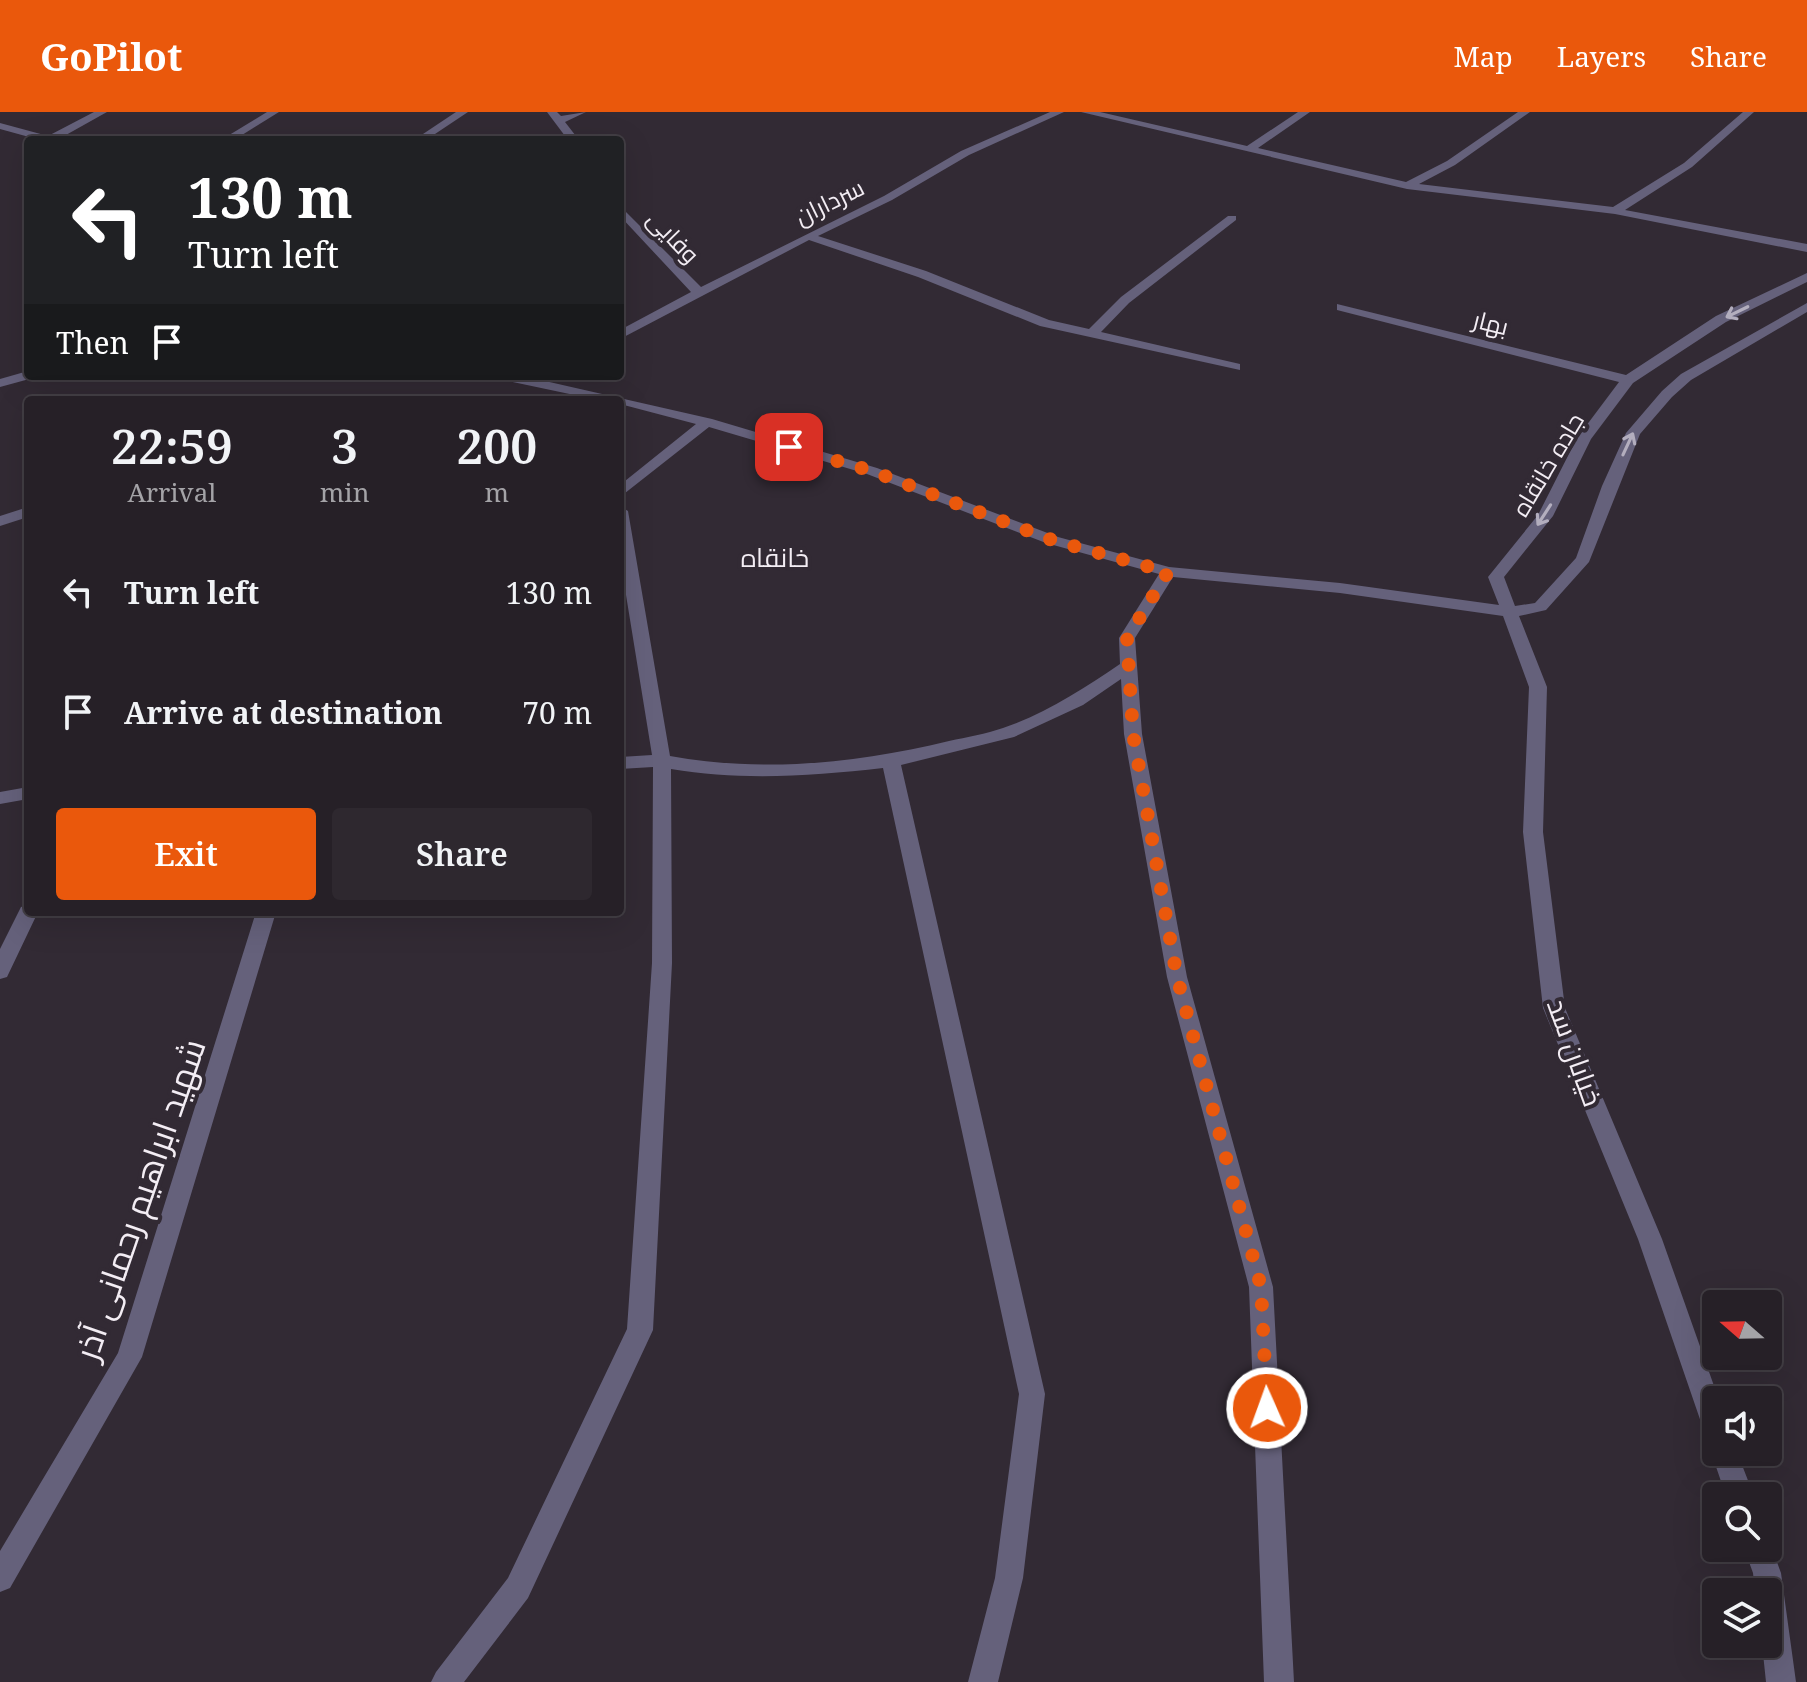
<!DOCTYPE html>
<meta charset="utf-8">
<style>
body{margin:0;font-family:"Noto Serif",Cairo,serif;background:#2e282f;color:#f1f3f6;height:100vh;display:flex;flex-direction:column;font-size:30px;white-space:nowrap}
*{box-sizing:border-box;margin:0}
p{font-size:26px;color:#a4a3a7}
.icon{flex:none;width:44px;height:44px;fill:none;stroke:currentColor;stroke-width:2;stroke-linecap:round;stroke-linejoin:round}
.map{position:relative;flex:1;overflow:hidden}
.details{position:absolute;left:24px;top:284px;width:600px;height:520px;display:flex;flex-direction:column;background:#262027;border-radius:8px;box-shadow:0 8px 32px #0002,0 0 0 2px #423e44}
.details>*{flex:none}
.banner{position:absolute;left:24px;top:24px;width:600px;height:244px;border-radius:8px;box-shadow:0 8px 32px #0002,0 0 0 2px #423e44;background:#202124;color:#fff;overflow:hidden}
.needle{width:52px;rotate:290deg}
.fabs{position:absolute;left:1702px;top:1178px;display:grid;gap:16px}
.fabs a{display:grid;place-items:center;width:80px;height:80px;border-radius:8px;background:#262027;box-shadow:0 8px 32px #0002,0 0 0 2px #423e44;font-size:40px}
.pin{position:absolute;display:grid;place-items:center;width:68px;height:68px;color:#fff;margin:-34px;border-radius:16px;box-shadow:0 4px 12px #0006}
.me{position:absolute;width:88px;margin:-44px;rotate:358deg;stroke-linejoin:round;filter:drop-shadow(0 0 6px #0008)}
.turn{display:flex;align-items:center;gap:28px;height:168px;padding:0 32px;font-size:36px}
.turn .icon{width:104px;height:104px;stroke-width:2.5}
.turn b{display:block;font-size:56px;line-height:68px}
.then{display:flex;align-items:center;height:76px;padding:0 32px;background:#0003;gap:16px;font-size:30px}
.eta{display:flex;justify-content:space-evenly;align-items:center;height:136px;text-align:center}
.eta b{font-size:48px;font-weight:600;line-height:56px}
.action{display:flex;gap:16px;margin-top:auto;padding:16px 32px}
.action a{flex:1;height:92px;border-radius:8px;background:#ea580c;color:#fff;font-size:32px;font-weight:600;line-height:92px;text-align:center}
.action a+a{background:#2e282f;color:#f1f3f6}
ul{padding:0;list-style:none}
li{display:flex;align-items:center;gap:24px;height:120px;padding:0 32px}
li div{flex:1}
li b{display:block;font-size:30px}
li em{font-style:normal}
header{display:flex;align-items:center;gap:48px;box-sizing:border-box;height:112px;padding:0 40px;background:#ea580c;color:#fff}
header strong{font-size:38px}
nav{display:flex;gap:44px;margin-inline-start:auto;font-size:28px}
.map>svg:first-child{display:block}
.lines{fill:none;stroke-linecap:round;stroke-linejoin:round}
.minor{fill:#65617b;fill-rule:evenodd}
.oneway{stroke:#b3aebe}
.route{stroke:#ea580c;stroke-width:14;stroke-dasharray:0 25.2}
.labels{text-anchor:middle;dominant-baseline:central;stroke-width:8;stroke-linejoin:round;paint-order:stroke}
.far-street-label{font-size:24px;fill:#f3edf4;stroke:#322a34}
.far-quarter-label{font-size:26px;fill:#f3edf4;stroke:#322a34}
.street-label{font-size:28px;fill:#f3edf4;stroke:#322a34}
.near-street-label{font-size:34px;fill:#f3edf4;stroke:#322a34}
</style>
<header>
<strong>GoPilot</strong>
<nav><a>Map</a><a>Layers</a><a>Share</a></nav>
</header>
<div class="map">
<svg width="1807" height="1570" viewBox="0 0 1807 1570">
<rect width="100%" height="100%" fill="#322a34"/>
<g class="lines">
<g class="minor">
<polygon points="94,0 107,0 57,28 40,28 0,17 0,11 48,24"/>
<polygon points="267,0 279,0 234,28 221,28"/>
<polygon points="456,0 468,0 426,28 414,28"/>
<polygon points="547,0 557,0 561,4 586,0 565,10 579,28 568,28"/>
<polygon points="1050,0 1064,0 969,43 892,88 818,124 926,159 1049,208 1089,217 1121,185 1228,104 1236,104 1236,108 1129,191 1101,220 1240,252 1240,258 1040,214 918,165 809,128 620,227 620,218 691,180 620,104 620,94 701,175 884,84 961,39"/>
<polygon points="1081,0 1100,0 1247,34 1298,0 1310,0 1258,36 1406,70 1447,49 1518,0 1530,0 1455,53 1419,72 1613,95 1684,51 1743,0 1754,0 1692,55 1625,98 1807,132 1807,140 1615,102 1407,77"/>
<path d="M1807,161V170L1726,210L1633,271L1591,327L1553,404L1504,465L1515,494L1535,491L1576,446L1602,374L1626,321L1662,279L1681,262L1807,191V200L1691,268L1672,285L1640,322L1589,450L1546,498L1519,504L1547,575L1543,720L1565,896L1662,1127L1719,1288H1716V1329L1707,1325L1703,1316L1638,1127L1543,896L1523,720L1529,575L1503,504L1340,481L1173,465L1135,526L1142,622L1187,865L1273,1175L1294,1570H1264L1249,1175L1167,865L1124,622L1121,567L1083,593L1014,625L901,653L1045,1282L1023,1466L998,1570H968L995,1466L1019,1282L883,656C812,664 742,669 671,657L672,851L653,1218L528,1486L464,1570H431L436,1560L508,1466L627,1217L652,851L653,655L620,657V645L652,643L620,446V394L628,399L670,644C764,661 858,651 949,629C967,625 986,622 1003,616C1045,602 1083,577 1120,552L1119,526L1159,462L1046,431L867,362L709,315L620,385V373L696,312L620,292V288H598L503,268L496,264H523L712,307L877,356L1058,425L1169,455L1340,471L1499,493L1488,465L1538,403L1577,326L1619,270L1337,198V192L1626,263L1716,204Z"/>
<polygon points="28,259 28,264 33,266 0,275 0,267"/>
<polygon points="28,395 28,405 0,414 0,404"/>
<polygon points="28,675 28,687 0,692 0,680"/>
<polygon points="28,793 28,800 38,800 7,865 0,867 0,837 21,795"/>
<polygon points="256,800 276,800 142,1245 10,1476 0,1480 0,1439 118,1241"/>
<polygon points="1716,1330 1716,1340 1737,1340 1754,1384 1726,1384 1711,1340"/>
<polygon points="1768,1426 1781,1461 1796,1570 1766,1570 1762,1532 1768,1532 1768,1480 1755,1480 1753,1461 1744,1436 1768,1436"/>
</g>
</g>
<defs><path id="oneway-shaft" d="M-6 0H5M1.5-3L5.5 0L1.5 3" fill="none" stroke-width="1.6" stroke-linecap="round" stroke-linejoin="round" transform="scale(2)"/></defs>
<g class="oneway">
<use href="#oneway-shaft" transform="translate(1737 200) rotate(154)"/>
<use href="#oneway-shaft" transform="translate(1628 332) rotate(-65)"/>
<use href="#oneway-shaft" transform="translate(1544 403) rotate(123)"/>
</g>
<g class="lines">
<polyline class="route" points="789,335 872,359 1052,428 1168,460 1127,526 1133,622 1177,865 1261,1175 1267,1296"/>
</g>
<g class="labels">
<g class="far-street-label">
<text transform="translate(829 89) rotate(-26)">سرداران</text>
<text transform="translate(674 124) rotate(46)">وفایی</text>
<text transform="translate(1491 210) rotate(14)">بهار</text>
<text transform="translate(1547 352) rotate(-59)">جاده خانقاه</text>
</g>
<g class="far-quarter-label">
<text x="775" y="445">خانقاه</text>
</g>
<g class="street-label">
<text transform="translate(1576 940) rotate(70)">خیابان سد</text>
</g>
<g class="near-street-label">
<text transform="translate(139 1087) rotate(-71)">شهید ابراهیم رحمانی آذر</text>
</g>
</g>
</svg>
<div class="fabs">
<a><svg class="needle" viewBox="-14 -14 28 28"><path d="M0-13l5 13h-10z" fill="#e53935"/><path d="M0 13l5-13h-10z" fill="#a4a3a7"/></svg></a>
<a><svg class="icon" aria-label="sound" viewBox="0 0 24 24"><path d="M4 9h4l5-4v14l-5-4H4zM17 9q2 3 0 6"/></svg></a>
<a><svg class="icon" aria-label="search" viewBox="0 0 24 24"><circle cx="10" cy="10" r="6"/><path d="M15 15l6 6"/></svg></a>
<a><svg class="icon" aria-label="layers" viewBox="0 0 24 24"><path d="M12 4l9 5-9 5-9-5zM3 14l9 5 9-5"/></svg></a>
</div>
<div class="pin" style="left:789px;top:335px;background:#d93025"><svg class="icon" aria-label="arrive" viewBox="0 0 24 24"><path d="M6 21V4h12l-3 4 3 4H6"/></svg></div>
<svg class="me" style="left:1267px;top:1296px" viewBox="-20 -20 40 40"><circle r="17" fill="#ea580c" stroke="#fff" stroke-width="3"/><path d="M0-11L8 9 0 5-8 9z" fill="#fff"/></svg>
<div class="banner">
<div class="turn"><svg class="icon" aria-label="left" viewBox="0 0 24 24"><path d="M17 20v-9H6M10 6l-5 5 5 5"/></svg><div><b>130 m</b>Turn left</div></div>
<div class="then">Then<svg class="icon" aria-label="arrive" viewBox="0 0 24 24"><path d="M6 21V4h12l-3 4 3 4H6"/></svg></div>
</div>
<section class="details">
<div class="eta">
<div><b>22:59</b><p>Arrival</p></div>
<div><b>3</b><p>min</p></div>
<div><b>200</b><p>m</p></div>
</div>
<ul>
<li><svg class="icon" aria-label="left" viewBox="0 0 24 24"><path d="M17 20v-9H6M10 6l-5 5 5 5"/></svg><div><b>Turn left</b></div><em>130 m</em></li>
<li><svg class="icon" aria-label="arrive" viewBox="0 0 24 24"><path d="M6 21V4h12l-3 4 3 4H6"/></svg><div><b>Arrive at destination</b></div><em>70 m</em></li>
</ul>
<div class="action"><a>Exit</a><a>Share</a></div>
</section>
</div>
